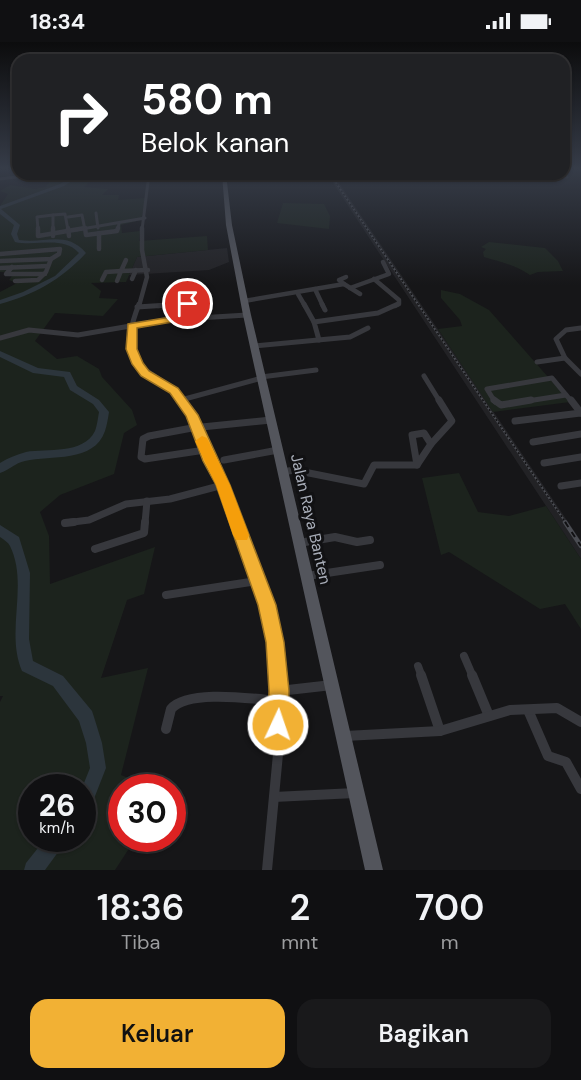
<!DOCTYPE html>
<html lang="id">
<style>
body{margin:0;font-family:"DM Sans",sans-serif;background:#19191b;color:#f1f3f6;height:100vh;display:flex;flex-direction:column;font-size:22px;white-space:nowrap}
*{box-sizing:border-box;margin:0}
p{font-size:20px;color:#9c9d9f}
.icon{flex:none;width:33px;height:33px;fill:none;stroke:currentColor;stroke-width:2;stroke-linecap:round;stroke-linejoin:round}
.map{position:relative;height:828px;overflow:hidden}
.side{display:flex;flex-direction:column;background:#101012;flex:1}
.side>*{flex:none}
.guide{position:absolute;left:12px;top:12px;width:558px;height:126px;border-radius:18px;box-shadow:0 2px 4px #0004,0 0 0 2px #303032;background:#202124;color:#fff;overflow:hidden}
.speed{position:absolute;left:18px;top:732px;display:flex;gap:12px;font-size:30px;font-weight:700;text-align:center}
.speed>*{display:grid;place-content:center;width:78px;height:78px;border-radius:50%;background:#101012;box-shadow:0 2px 4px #0004,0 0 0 2px #303032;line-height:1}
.speed small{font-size:15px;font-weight:400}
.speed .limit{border:9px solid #d22;background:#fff;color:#111}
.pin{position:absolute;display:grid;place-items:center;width:51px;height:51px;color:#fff;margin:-26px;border:3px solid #fff;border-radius:50%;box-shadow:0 2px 6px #0007}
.me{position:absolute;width:66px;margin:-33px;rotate:3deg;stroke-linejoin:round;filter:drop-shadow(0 0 4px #0008)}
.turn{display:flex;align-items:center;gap:21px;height:126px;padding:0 30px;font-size:27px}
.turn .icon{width:78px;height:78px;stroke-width:2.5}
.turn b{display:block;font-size:42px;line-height:51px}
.eta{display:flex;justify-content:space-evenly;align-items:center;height:102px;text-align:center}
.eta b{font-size:36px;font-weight:600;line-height:42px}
.button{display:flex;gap:12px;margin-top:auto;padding:12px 30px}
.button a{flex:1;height:69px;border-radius:18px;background:#f2b134;color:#111;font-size:24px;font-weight:600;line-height:69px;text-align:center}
.button a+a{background:#19191b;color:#f1f3f6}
.status{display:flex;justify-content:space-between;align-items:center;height:42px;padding:0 30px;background:#101012;direction:ltr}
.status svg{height:16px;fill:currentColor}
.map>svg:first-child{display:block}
.built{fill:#222225}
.green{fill:#1c231d;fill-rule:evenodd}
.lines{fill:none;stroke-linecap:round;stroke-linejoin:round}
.river{fill:#2c353c;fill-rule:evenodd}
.minor-far5{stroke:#37383d;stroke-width:3}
.minor-far4{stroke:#37383d;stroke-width:4.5}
.minor-far3{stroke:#37383d;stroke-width:5}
.minor-far2{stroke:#37383d;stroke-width:7}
.minor-far1{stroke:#37383d;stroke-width:8}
.minor{stroke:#37383d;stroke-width:10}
.primary{fill:#53555c;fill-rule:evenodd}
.rail-far1-casing{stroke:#4a4c52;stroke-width:2}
.rail-casing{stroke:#4a4c52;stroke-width:4.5}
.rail-far1{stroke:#111113;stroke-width:1.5;stroke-dasharray:2;stroke-linecap:butt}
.rail{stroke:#111113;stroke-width:2;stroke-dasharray:6;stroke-linecap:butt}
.route{fill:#f2b134;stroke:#9d7322;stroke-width:1.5}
.slow{fill:#f59e0b}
.labels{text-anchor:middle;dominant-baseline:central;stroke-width:6;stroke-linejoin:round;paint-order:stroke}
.street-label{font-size:16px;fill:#a8adb8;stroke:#111113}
</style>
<div class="status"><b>18:34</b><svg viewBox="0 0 49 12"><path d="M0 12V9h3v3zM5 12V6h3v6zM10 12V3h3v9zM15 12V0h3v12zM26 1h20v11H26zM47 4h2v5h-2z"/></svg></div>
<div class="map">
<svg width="581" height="828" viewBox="0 0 581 828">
<rect width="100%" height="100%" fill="#161618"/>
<g class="built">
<polygon points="327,132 333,132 581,499 581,517"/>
<polygon points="227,206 229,220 209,228 129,233 137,215"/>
</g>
<g class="green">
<path d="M55,132H86L79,137L89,140L84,145L108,147L102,153H119L118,158L146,156L141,178L121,183L122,191L140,189L139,199L207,194L208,208L137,215L126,240L91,241L101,249L99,256L118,257L103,274L55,271L35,299L57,317L77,314L99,327L102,335L132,368L137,383L124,391L114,432L60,453L40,470L49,494L50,542L155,505L144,552L127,558L101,636L148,626L121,733L143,742L142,745L122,746V796L132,797L130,805L115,828H0V660L3,654H0V250L17,241L9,238L14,231L0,230V164L8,152L0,149L10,143L35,147L46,145ZM32,746H82V796H32Z"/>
<polygon points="283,161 324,162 330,174 329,187 277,181"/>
<path d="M489,200L545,206L558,219L563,229L538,230L530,233C516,223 500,220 484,215L483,210L486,207L481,205Z"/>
<polygon points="441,248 460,252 489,268 570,360 493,370 438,287 462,284 460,278 441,256"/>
<polygon points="459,431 478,470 509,474 546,464 581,517 581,587 565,562 540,567 449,510 441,513 422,436"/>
</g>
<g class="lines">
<g class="river">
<path d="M77,132H82L64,144L1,167L20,183L17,192L19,198C45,202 66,188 86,211C62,237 34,253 0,262V258L23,250L55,234L79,211C62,193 37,205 15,200L11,192L14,183L0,172V164L60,142Z"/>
<path d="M0,309L38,326L70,330L77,344L99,358L109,370C108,376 107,383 105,389C94,421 51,413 25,419C15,421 9,428 0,431V421C8,416 16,413 26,410C47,406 83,413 95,389C97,384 98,376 99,370L93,362L70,348L64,335L33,331L0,315Z"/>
<path d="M0,483L19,495L30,531L29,597L33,619L63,634L92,669L94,675L102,701L106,726L88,772L82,775V746L90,726L86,701L79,679L53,644L22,629C5,589 29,543 10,504C8,500 4,498 0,495Z"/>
<polygon points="46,796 67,796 64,802 45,828 24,828 26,821"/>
</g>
<g class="minor-far5">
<polyline points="120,132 145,132"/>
<polyline points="175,132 175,136"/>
<polyline points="525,132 567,135 564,131"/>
<polyline points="0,137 40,132"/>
<polyline points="96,171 98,186"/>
<polyline points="68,175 82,173 85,188"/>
<polyline points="38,188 37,175 53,173"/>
<polyline points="53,188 53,173 65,172 68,188"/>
<polyline points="76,188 145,176"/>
<polyline points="117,188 119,182"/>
<polyline points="142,188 149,132"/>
</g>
<g class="minor-far4">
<polyline points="38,186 38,194 85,186"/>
<polyline points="53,186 53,194"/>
<polyline points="68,186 69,194"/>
<polyline points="85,186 86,193 117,189 118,186"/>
<polyline points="99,191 99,207"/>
<polyline points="0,212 60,207 59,212 51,217 0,219"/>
<polyline points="126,218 121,229 148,228"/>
<polyline points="12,225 6,232 45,232"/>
<polyline points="0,226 48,224"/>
<polyline points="132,237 136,228"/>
<polyline points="374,237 399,258 399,262 395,264"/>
<polyline points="102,238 106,230 121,229 117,239"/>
<polyline points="15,239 38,238 46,230 51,217"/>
<polyline points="344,242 339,238 346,235"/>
<polyline points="350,246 389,232 383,220"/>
<polyline points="315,247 323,264"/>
<polyline points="298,252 305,264"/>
<polyline points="244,259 344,242 360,252"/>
<polyline points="139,264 147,235 142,208 142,186"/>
<polyline points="158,264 188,262"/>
<polyline points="187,264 192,254"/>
</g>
<g class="minor-far3">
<path d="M139,262C111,333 153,320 184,360"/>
<polyline points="304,262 314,280"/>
<polyline points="322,262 325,268"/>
<polyline points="137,265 184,262"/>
<polyline points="181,276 188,262"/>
<polyline points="0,296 29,288 78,293 165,278 247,273"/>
<polyline points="319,298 314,280 378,271 398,262"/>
<polyline points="254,304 350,295 368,286"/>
<polyline points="565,316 556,297 566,288 581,286"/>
<polyline points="537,320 565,316 581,332"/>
<polyline points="424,334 440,360"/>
<polyline points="261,335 316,328"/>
<polyline points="181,358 262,336"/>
<polyline points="495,360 487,347 552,336 572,360"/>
<polyline points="521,360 566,353"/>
</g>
<g class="minor-far2">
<polyline points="183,358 196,380 238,481"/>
<polyline points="494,358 501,363 531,358"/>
<polyline points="571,358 581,371"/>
<polyline points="515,379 581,371"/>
<polyline points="533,400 581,392"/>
<polyline points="205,408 145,417 141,415 143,397 149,394 192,386 271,378"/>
<polyline points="224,418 278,408"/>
<polyline points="544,421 581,415"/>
<polyline points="417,423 412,393 424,391 431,402"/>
<polyline points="283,430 294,428 364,442 374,423 417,423 431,402 452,379 439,358"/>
<polyline points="561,444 581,441"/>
<polyline points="65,481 89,478 126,462 170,457 223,443"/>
<polyline points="145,481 147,459"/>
</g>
<g class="minor-far1">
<polyline points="237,480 268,570 278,635"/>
<polyline points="65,481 74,480"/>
<polyline points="299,501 335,495 357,500 370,498"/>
<polyline points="95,507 144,491 145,480"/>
<polyline points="307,534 380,523"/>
<polyline points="166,553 257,539"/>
<polyline points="464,614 473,635"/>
<polyline points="418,624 422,635"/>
</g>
<g class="minor">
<polyline points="421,633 440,689"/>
<polyline points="472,633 489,674"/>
<polyline points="279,649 332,643"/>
<polyline points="528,668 548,714 566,720 581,747"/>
<path d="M166,687L171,667C188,647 254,657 279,659"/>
<polyline points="345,694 440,689 510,668 557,666 581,680"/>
<polyline points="274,755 355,751"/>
<polyline points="267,828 278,712 278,633"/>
</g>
<polygon class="primary" points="222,132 226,132 232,183 251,273 383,828 365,828 243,273 226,183"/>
<defs>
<polyline id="rail-far1" points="330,132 566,481"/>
<polyline id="rail" points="565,480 581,504"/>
</defs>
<use href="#rail-far1" class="rail-far1-casing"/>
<use href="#rail" class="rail-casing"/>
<use href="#rail-far1" class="rail-far1"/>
<use href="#rail" class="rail"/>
</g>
<linearGradient id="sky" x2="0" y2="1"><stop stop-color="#0c0c0d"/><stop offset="0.52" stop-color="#363c48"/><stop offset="1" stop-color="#363c48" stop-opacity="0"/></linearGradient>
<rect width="581" height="243" fill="url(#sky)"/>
<polygon class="route" points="185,260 193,262 184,278 137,286 137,307 143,321 149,329 178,346 198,373 230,443 276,563 284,600 289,649 288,683 285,691 278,694 270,691 267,683 269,649 266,600 258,563 216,443 203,419 186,374 170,351 141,334 132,322 126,307 128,282 177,274"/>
<polygon class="slow" points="202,394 207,396 230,443 249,493 247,498 236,498 233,493 216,443 195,399"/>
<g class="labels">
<g class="street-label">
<text transform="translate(311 477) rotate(77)">Jalan Raya Banten</text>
</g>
</g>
</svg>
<div class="speed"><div>26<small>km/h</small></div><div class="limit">30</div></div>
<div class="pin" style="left:188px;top:262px;background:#d93025"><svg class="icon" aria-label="arrive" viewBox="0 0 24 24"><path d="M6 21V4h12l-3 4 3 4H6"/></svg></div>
<svg class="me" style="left:278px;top:683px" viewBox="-20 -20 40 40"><circle r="17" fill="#f2b134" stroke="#fff" stroke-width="3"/><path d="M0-11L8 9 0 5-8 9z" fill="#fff"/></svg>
<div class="guide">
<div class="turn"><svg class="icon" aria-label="right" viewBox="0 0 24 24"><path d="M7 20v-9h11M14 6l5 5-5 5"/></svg><div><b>580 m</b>Belok kanan</div></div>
</div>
</div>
<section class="side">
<div class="eta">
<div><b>18:36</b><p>Tiba</p></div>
<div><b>2</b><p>mnt</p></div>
<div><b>700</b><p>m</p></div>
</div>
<div class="button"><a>Keluar</a><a>Bagikan</a></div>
</section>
